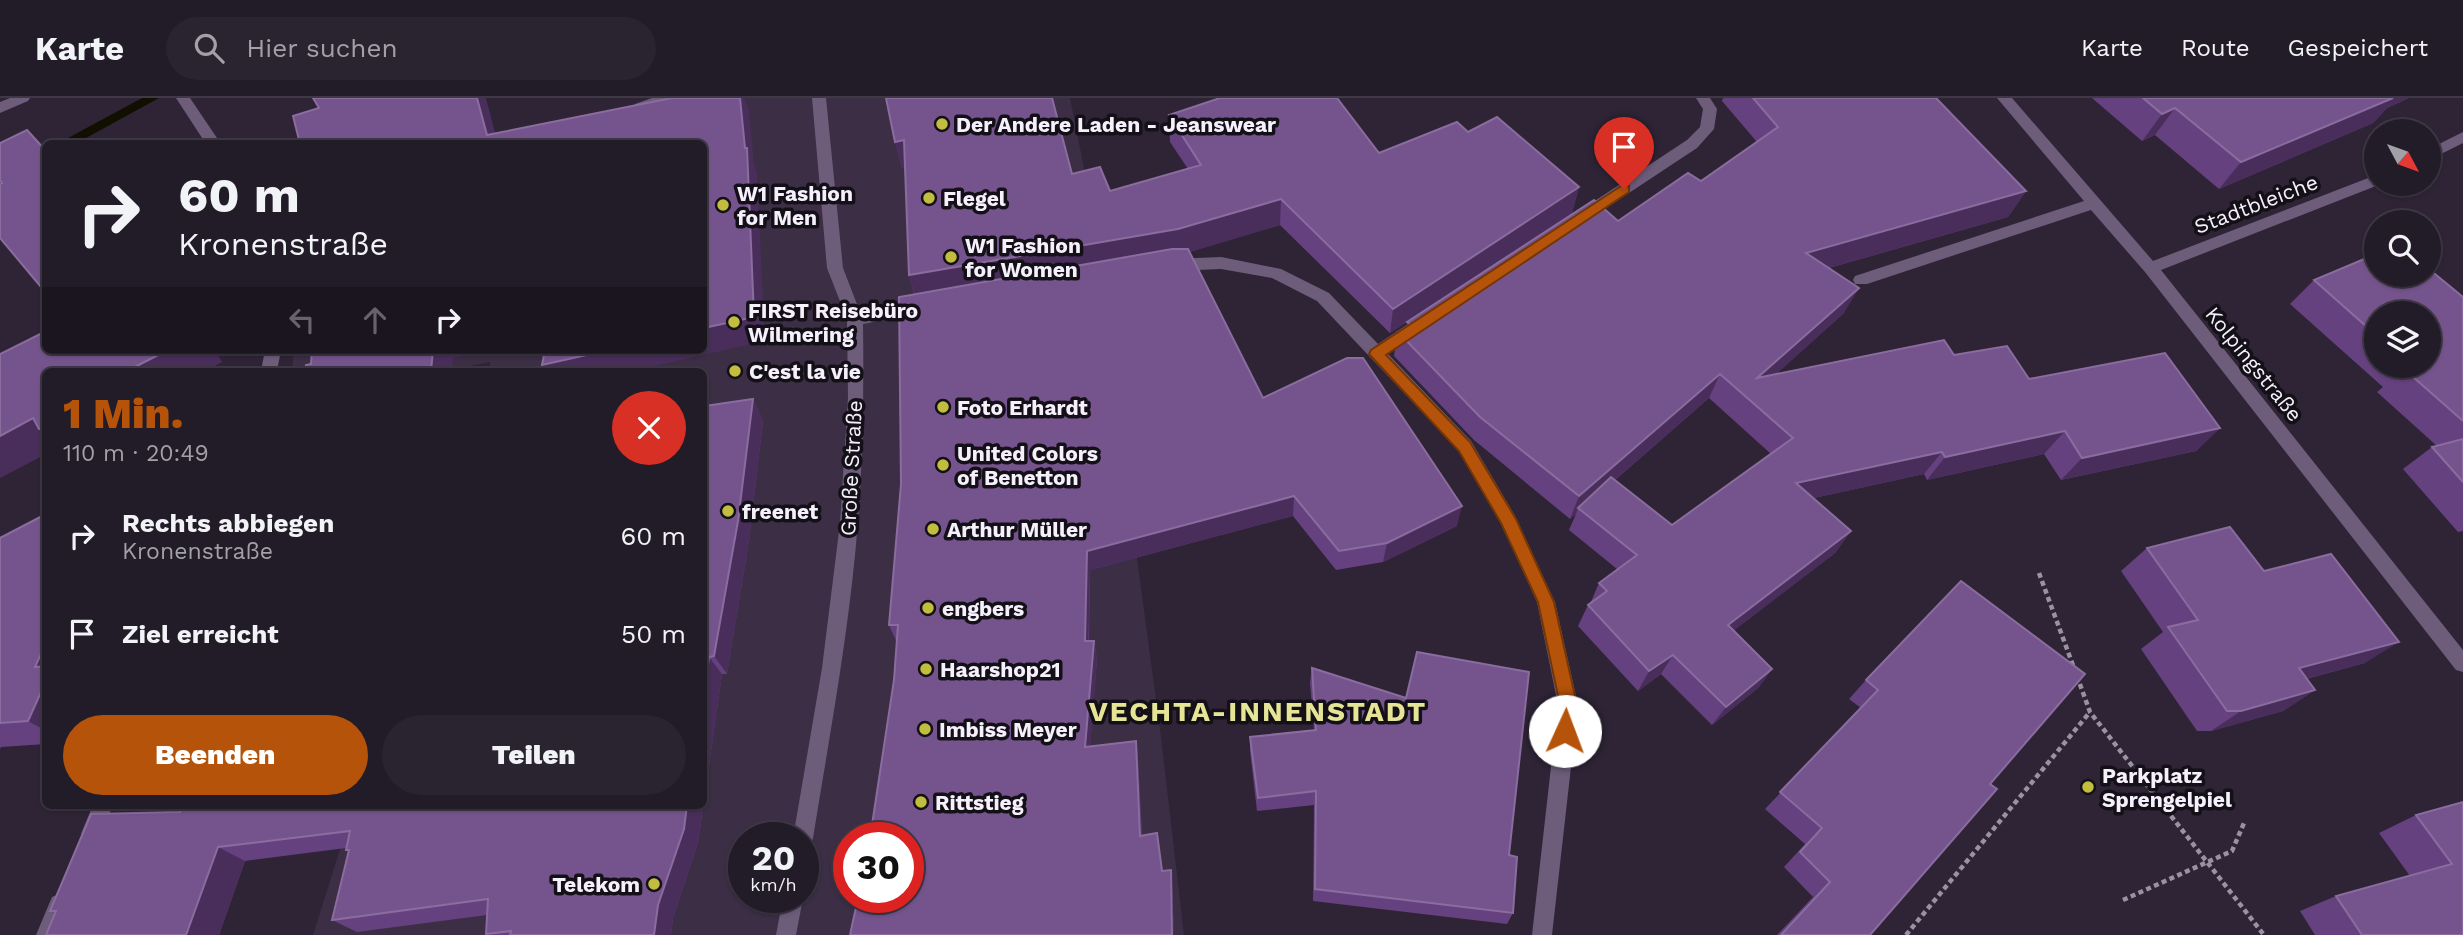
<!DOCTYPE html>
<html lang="de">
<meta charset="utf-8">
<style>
body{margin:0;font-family:"Work Sans",sans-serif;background:#2a2430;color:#f1f3f6;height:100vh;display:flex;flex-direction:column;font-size:26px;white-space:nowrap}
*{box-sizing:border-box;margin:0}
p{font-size:23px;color:#a2a1a8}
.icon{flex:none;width:38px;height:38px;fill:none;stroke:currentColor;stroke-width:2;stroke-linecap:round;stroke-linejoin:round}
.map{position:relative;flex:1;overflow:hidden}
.sheet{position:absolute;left:42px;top:270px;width:665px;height:441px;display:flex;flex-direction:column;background:#221b28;border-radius:10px;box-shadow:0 2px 5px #0004,0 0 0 2px #3f3945}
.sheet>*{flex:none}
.guide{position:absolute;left:42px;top:42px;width:665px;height:214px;border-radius:10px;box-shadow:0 2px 5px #0004,0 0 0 2px #3f3945;background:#221b28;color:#f1f3f6;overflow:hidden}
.needle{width:46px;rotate:131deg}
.buttons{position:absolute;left:2364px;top:21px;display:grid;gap:14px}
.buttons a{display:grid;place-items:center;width:77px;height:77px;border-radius:50%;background:#221b28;box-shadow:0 2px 5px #0004,0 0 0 2px #3f3945;font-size:35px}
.speed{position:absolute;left:728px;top:724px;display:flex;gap:14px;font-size:35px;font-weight:700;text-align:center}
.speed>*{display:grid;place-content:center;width:91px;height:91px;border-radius:50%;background:#221b28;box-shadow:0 2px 5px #0004,0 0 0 2px #3f3945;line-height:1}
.speed small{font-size:18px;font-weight:400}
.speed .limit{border:10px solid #d22;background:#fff;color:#111}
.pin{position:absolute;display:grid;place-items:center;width:60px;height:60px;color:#fff;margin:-72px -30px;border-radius:50% 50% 50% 0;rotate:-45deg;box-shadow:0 0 7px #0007}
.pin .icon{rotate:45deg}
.me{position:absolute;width:77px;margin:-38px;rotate:2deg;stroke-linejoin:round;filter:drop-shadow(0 0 5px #0008)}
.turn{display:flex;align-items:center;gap:24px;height:147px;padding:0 21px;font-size:32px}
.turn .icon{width:91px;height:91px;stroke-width:2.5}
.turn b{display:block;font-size:49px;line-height:60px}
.lanes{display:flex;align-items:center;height:66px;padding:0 21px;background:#0003;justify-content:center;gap:35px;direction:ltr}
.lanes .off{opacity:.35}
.round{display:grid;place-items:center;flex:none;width:74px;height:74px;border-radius:37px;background:#2a2430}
.head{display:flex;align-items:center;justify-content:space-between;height:119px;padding:0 21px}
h1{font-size:42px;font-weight:800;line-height:52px;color:#b45309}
.cta{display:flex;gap:14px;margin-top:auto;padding:14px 21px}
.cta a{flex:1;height:80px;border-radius:42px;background:#b45309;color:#fff;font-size:28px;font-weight:800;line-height:80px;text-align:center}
.cta a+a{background:#2a2430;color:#f1f3f6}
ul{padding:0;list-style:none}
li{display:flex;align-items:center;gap:21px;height:98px;padding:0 21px}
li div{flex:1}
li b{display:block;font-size:26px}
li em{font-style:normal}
header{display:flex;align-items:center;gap:42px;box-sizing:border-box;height:98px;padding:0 35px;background:#221b28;border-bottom:2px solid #3f3945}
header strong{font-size:33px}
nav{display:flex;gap:38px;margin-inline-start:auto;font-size:24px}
.search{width:490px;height:63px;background:#2a2430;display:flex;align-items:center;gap:18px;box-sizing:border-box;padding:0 24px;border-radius:38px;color:#a2a1a8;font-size:26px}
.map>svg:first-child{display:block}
.built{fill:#3b2e45;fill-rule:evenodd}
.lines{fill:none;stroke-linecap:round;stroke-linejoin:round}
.stream{fill:#111000;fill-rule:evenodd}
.path{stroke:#9a92a1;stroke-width:4.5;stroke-dasharray:5 3.5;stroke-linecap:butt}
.minor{fill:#6d5d7b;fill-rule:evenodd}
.wall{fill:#66417f;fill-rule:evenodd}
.shaded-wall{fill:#492e5c}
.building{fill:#75548d;stroke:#8a6c9e;stroke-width:2}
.route{fill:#b45309;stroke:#753606;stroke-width:2}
.poi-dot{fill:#c2bd3f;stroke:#141017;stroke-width:2.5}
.labels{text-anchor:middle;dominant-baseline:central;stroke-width:7;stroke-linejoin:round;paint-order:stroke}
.poi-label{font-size:21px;font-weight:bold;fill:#f6f0fc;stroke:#141017;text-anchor:start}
.street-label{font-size:21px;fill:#f6f0fc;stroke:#141017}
.district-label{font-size:28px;font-weight:bold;letter-spacing:2px;fill:#e6e596;stroke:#141017}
</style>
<header>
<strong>Karte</strong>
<div class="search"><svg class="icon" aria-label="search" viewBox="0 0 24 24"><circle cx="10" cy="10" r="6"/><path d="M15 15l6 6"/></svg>Hier suchen</div>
<nav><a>Karte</a><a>Route</a><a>Gespeichert</a></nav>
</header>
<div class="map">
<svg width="2463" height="837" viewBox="0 0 2463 837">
<rect width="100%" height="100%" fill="#2e2436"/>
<path class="built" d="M694,0H1070L1086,80L1102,199L1161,639L1184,837H313L354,707H704V273H490V264L444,273H292L294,252H704V46ZM744,740H803V800H744ZM849,740H908V800H849Z"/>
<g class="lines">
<polygon class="stream" points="142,0 159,0 75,46 57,46"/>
<g class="path">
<polyline points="2039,475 2074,570"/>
<polyline points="2077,578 2090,614 2264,837"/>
<polyline points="2123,802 2232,753 2244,725"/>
<polyline points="1906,837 2090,614"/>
</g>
<g class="minor">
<polygon points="10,0 30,0 28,3 0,15 0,4"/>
<polygon points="176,0 190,0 221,46 206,46"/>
<polygon points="652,0 675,0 673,3 640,14 633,9 635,6"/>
<path d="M812,0H826L843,170L860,214L920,203L928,209L920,215L863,226C864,292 863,357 858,423C850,529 830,635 813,740L810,747L803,750V740H793L822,570L840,425L848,299L847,221L827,170Z"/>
<polygon points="1696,0 1710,0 1717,11 1714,31 1697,50 1585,124 1575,124 1572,120 1575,116 1687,42 1700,29 1703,11"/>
<polygon points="1997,0 2012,0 2153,163 2376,77 2376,86 2381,86 2161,172 2463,552 2463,574 2456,572 2145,174 2091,112 1867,186 1855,186 1853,182 1855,178 2084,103"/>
<polygon points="2463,34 2463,45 2429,62 2429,51"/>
<polygon points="1221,159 1281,171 1329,195 1378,246 1408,226 1420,226 1422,230 1420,234 1388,256 1471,343 1514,416 1555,504 1578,607 1552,837 1532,837 1558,607 1537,504 1501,425 1459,353 1317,203 1272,180 1221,171 1172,173 1164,167 1172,161"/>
<polygon points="265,252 281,252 277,273 261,273"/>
<polygon points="93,707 113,707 98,743 91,746 84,743 81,736"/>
<polygon points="59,796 66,799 69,806 56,837 36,837 52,799"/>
<polygon points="783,800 803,800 796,837 776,837"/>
</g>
</g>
<g class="wall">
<path d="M1723,0H1936L2026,93L2008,119L1829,170L1844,215L1775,277L1954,257L2029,281L2220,330L2196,353L2061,382L2044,356L1927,382L1924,376L1814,400L1851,433L1835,455L1733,533L1772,571L1758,590L1712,627L1661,576L1638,593L1578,528L1588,507L1590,506L1599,485L1617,471L1569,432L1576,416L1570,421L1474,342L1394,258L1398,234L1407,229V224L1701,83L1757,44L1722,3ZM1709,300L1771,356L1672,427L1615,382Z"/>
<polygon points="2092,0 2409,0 2387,10 2373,25 2219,91 2155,37 2142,43"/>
<polygon points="1169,17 1379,55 1468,34 1579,89 1572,115 1390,235 1280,127 1189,154 1263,300 1457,428 1383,464 1336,472 1293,418 1090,472 1089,543 1094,543 1097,561 1090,649 1136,643 1138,660 1142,737 1162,773 1172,785 1174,837 850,837 908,800 894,582 897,545 889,527 901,386 914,196 909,177 905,70 902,70 895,44 1110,93 1188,71 1170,44"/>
<path d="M2314,182L2463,199V433L2458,434L2403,371L2432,349L2437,348L2377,294L2383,289L2290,206ZM2376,215L2429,268H2376Z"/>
<polygon points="753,301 763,323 749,443 727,576 722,576 698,745 673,820 671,837 489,837 486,836 487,817 357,834 332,822 349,754 346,752 346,750 245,763 219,837 46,837 55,815 50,813 91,716 704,707 704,308"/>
<polygon points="46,416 46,646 1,649 0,651 0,440"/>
<polygon points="2147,450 2264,473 2365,565 2306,581 2315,592 2283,613 2211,633 2197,633 2141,551 2163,534 2121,473"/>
<polygon points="1312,570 1509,757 1513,815 1507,826 1313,803 1314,707 1257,713 1250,653 1250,639 1314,632 1310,585"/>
<polygon points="1866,582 1990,686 1870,837 1777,837 1813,799 1784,769 1805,746 1765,711 1861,610 1849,601"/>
<polygon points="2463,704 2463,837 2315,837 2300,813 2336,798 2410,778 2379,735 2416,717"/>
</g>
<g class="shaded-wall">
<polygon points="477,0 486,0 498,46 487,37"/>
<polygon points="740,0 744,0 749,12 754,66 757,75 765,243 633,273 546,273 542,267 609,252 704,252 704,230 745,50"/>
<polygon points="2384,0 2409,0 2387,10 2373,25 2219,91 2241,64"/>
<polygon points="2175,10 2155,37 2142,43 2162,16"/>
<polygon points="904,42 911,69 902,70 895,44"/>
<polygon points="1579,89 1572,115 1390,235 1393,211"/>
<polygon points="2026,93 2008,119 1793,180 1806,155"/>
<polygon points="1281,101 1280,127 1180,157 916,202 909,177"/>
<polygon points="1859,190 1844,215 1748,301 1757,280"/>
<polygon points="168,252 215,252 222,264 206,273 127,273"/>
<polygon points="433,252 490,252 453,260 452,273 431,273"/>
<polygon points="1720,276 1709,300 1580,412 1578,410 1576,416 1570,421 1579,398"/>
<polygon points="753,301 763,323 749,443 727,576 714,558"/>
<polygon points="33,320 46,328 46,356 0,380 0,338"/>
<polygon points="2220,330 2196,353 2061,382 2082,360"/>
<polygon points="2065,333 2044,356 1927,382 1945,359"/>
<polygon points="1942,354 1924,376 1782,407 1796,385"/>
<polygon points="1294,398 1293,418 1090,472 1088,561 1085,543 1087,453"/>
<polygon points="1462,408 1457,428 1383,464 1387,445"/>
<polygon points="1851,433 1835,455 1715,547 1728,527"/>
<polygon points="1094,543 1097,561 1089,665 1085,649"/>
<polygon points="2399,544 2365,565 2267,591 2299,570"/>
<polygon points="46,545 46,575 35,569"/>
<polygon points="1673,557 1661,576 1638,593 1649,573"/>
<polygon points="709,559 722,576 698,745 673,820 671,837 654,837 658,807 687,707 704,707 704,596"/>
<polygon points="1772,571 1758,590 1712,627 1726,609"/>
<polygon points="46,583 46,633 28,623"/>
<polygon points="2315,592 2283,613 2211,633 2241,613"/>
<polygon points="1136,643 1138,660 1142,752 1140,738"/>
<polygon points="218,749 245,763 219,837 186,837"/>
<polygon points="1171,772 1172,785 1174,837 1172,837"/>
</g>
<g class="building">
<polygon points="313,0 477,0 487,37 672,0 740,0 745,50 747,50 754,219 704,230 704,46 300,46 293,18 319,10"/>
<polygon points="886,0 1052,0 1072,76 1100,69 1110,93 1201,67 1169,17 1220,0 1337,0 1379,55 1457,24 1468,34 1497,19 1579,89 1393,211 1281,101 1178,131 909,177 904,42 895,44"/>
<polygon points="1753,0 1936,0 2026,93 1806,155 1859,190 1757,280 1944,242 1954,257 2007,248 2029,281 2165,255 2220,330 2082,360 2065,333 1945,359 1942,354 1796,385 1851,433 1728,527 1772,571 1726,609 1673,557 1649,573 1588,507 1607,493 1599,485 1637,457 1578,410 1611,379 1672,427 1793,340 1720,276 1579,398 1480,319 1398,234 1411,227 1407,224 1594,102 1618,123 1688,75 1701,83 1778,29"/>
<polygon points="2143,0 2393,0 2241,64 2175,10 2162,16"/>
<polygon points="27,32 46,53 46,195 0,140 0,86 2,85 0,82 0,45"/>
<polygon points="1172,151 1188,151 1263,300 1347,260 1363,260 1462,408 1387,445 1339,453 1294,398 1087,453 1085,543 1094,543 1085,649 1136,643 1140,738 1157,735 1162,773 1171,772 1172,837 850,837 858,800 908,800 908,740 870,740 894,582 898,527 889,527 901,386 899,199"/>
<polygon points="2376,156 2376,177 2429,177 2429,171 2463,199 2463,323 2404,271 2411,268 2429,268 2429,215 2376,215 2376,237 2314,182"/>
<polygon points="46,233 46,252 168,252 127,273 46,273 46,328 39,331 33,320 0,338 0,256"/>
<polygon points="312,252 433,252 431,273 305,273 306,267 311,266"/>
<polygon points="545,252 609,252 542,267"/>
<polygon points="753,301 738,423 714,558 709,559 704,596 704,308"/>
<polygon points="2463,341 2463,384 2432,349"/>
<polygon points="46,416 46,545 35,569 46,568 46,583 28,623 0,625 0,440"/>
<polygon points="2230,429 2264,473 2331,456 2399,544 2299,570 2315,592 2241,613 2227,613 2168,529 2198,522 2147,450"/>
<polygon points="1961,483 2085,576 1990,686 1997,691 1870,837 1781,837 1830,784 1800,754 1822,730 1780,694 1878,592 1866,582"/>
<polygon points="1417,554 1529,574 1509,757 1517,759 1513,815 1315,791 1316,693 1258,700 1250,639 1316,632 1312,570 1406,600"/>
<polygon points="2463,704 2463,837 2362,837 2336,798 2452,766 2416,717"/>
<polygon points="182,707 687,707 684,731 658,807 654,837 510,837 511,833 486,836 488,801 332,822 349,752 346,752 350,733 218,749 186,837 46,837 56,813 50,813 91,716 180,714"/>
</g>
<polygon class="route" points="1624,86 1629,88 1629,94 1386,257 1470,344 1516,421 1554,504 1577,607 1571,639 1565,641 1559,639 1556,633 1560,607 1538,504 1501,425 1459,353 1369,256 1371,252"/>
<g class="poi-dot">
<circle cx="942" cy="26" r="7"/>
<circle cx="929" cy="100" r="7"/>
<circle cx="723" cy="107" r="7"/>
<circle cx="951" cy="159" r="7"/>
<circle cx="734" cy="224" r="7"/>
<circle cx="735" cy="273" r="7"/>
<circle cx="943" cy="309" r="7"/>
<circle cx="943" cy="367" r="7"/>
<circle cx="728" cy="413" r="7"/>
<circle cx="933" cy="431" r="7"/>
<circle cx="928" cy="510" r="7"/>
<circle cx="926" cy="571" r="7"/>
<circle cx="925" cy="631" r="7"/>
<circle cx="2088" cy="689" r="7"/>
<circle cx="921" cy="704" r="7"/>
<circle cx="654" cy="786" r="7"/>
</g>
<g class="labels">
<g class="poi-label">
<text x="956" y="26">Der Andere Laden - Jeanswear</text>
<text x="737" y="95">W1 Fashion<tspan x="737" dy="24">for Men</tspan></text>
<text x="943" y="100">Flegel</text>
<text x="965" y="147">W1 Fashion<tspan x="965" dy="24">for Women</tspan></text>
<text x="748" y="212">FIRST Reisebüro<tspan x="748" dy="24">Wilmering</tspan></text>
<text x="749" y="273">C'est la vie</text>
<text x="957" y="309">Foto Erhardt</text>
<text x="957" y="355">United Colors<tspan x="957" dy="24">of Benetton</tspan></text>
<text x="742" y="413">freenet</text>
<text x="947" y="431">Arthur Müller</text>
<text x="942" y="510">engbers</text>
<text x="940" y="571">Haarshop21</text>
<text x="939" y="631">Imbiss Meyer</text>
<text x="2102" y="677">Parkplatz<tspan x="2102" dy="24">Sprengelpiel</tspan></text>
<text x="935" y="704">Rittstieg</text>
<text x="640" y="786" text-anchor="end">Telekom</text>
</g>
<g class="street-label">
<text transform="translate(2256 106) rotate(-21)">Stadtbleiche</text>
<text transform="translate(2254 266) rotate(51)">Kolpingstraße</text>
<text transform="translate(851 370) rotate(-87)">Große Straße</text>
</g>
<g class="district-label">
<text x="1258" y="613">VECHTA-INNENSTADT</text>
</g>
</g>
</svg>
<div class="buttons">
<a><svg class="needle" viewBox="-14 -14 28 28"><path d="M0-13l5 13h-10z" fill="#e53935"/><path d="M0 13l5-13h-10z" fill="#a2a1a8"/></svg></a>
<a><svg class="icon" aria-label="search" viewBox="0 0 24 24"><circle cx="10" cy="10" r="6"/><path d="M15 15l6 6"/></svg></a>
<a><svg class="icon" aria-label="layers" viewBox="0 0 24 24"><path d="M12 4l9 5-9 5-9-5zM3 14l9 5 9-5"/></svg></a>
</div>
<div class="speed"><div>20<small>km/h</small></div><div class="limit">30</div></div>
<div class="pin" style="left:1624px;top:91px;background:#d93025"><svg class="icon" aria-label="arrive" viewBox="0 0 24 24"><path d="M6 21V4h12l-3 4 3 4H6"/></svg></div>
<svg class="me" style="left:1565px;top:633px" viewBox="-20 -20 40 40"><circle r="19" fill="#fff"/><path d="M0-13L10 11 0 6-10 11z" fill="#b45309"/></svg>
<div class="guide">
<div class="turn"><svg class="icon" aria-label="right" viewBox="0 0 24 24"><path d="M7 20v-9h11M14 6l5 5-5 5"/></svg><div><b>60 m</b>Kronenstraße</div></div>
<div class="lanes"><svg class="icon off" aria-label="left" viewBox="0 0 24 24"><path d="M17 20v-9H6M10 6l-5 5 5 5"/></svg><svg class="icon off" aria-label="ahead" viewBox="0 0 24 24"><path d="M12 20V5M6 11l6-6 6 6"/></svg><svg class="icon" aria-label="right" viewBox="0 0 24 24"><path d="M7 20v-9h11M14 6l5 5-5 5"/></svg></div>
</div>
<section class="sheet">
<div class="head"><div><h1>1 Min.</h1><p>110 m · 20:49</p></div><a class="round" style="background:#d93025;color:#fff"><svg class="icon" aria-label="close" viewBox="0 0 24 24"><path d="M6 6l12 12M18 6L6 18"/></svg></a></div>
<ul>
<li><svg class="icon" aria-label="right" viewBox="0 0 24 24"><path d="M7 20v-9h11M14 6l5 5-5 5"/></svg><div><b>Rechts abbiegen</b><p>Kronenstraße</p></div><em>60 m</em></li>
<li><svg class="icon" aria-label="arrive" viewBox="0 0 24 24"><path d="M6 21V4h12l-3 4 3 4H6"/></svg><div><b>Ziel erreicht</b></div><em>50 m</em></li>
</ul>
<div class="cta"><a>Beenden</a><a>Teilen</a></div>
</section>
</div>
